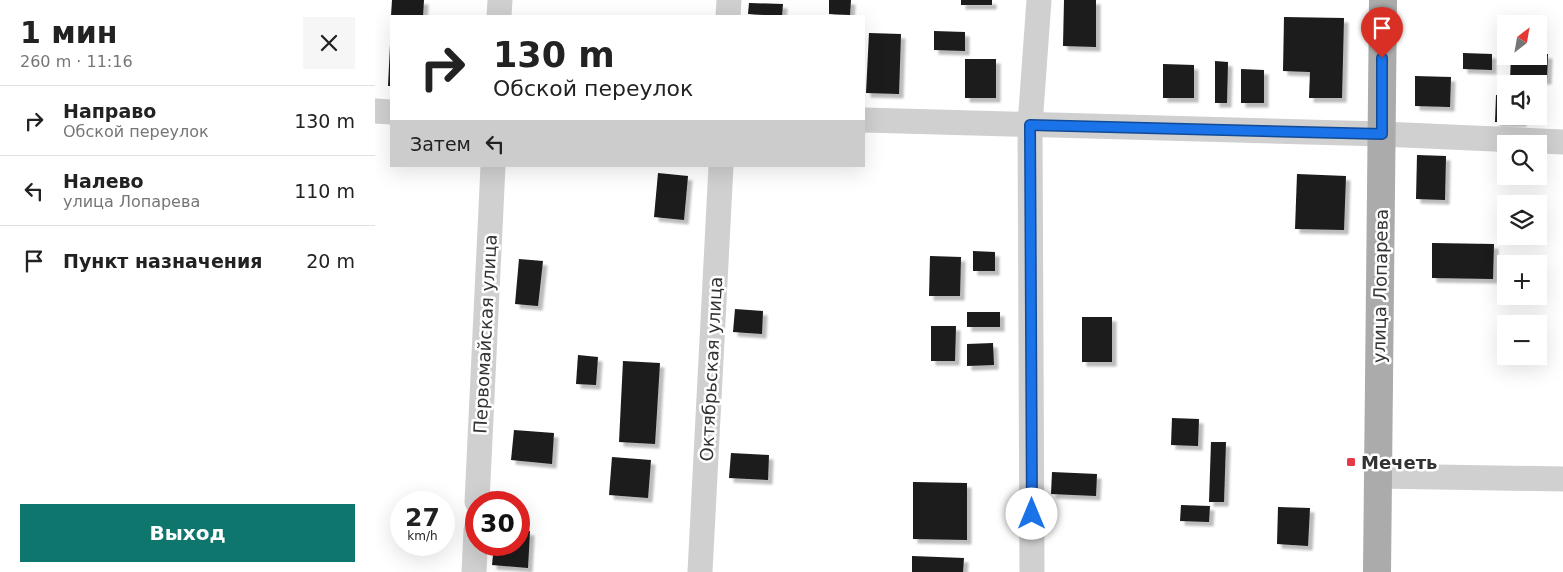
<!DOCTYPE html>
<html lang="ru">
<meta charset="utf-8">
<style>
body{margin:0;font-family:"DejaVu Sans",sans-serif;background:#f6f6f6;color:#222;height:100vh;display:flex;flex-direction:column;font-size:19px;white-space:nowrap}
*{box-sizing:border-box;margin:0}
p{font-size:16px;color:#767676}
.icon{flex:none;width:28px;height:28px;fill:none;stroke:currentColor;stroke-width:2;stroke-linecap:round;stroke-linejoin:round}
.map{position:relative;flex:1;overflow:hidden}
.details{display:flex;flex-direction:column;background:#fff;width:375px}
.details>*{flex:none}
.guide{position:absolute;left:15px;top:15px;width:475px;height:152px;border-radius:0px;box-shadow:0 5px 20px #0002;background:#fff;color:#222;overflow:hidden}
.needle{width:32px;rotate:31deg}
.controls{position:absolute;left:1122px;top:15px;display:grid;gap:10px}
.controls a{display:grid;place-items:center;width:50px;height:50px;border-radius:0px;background:#fff;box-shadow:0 5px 20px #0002;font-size:25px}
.speed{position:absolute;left:15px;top:491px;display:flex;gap:10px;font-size:25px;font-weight:700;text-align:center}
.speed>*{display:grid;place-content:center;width:65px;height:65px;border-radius:50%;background:#fff;box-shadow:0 5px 20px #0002;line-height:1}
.speed small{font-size:12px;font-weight:400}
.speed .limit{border:8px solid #d22;background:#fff;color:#111}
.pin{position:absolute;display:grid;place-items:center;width:42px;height:42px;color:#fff;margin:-51px -21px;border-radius:50% 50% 50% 0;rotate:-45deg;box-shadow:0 0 5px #0007}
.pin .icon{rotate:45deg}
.me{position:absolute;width:55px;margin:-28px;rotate:0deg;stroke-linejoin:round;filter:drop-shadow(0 0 4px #0008)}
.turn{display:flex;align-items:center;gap:18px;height:105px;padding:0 20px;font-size:22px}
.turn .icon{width:65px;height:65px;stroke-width:2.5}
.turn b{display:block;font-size:35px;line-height:42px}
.then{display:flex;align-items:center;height:48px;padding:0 20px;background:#0003;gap:10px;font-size:19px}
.round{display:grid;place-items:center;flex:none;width:52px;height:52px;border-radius:0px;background:#f6f6f6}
.summary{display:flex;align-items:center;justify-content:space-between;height:85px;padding:0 20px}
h1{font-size:30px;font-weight:700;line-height:38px}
.action{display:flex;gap:10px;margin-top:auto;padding:10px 20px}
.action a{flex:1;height:58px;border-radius:0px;background:#0f766e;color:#fff;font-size:20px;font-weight:700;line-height:58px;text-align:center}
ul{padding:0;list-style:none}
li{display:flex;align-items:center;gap:15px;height:70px;padding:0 20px;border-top:1px solid #e0e0e0}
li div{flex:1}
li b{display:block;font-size:19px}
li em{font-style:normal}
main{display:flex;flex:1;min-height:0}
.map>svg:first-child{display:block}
.building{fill:#1a1a1a;filter:url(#shadow)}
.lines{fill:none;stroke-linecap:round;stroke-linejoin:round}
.minor{stroke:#d0d0d0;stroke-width:25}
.major{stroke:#ababab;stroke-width:28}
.route-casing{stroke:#114b97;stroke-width:12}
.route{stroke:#1a73e8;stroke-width:9}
.poi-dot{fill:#e63946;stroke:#fff;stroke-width:2}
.labels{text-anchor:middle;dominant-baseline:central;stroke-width:5;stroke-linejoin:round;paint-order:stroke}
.street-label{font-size:18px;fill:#333;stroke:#fff}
.poi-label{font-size:18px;font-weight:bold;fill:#333;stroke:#fff;text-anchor:start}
</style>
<main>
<section class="details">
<div class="summary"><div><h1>1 мин</h1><p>260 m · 11:16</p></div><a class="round"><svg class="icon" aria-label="close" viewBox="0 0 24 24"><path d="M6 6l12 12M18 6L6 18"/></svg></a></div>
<ul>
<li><svg class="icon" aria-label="right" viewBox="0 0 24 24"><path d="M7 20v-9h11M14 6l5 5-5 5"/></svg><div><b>Направо</b><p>Обской переулок</p></div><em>130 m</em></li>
<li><svg class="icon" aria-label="left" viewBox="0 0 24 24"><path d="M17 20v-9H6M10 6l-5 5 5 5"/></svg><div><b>Налево</b><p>улица Лопарева</p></div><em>110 m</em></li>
<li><svg class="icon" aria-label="arrive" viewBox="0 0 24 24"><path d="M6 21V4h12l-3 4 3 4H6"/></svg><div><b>Пункт назначения</b></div><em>20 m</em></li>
</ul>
<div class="action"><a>Выход</a></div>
</section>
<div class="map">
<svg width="1188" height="572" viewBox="0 0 1188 572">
<defs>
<filter id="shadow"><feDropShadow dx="4.5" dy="4.5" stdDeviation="1" flood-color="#0004"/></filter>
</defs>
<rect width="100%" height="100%" fill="#fff"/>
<g class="building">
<polygon points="17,0 49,0 48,16 16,16"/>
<polygon points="454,0 476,0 475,15 454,14"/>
<rect x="586" y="0" width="31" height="5"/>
<polygon points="689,0 721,0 721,47 688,46"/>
<polygon points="374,3 408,4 407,16 373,14"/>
<polygon points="909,17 969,18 967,98 934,98 935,72 908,71"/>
<polygon points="559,31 590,32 590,51 559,50"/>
<polygon points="494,33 526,34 524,94 491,93"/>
<polygon points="15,45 16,45 16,86 13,86"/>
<polygon points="1088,53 1117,54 1117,70 1088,69"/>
<polygon points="1164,54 1173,54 1172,80 1135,80 1136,56 1164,56"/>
<rect x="590" y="59" width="31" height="39"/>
<polygon points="840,61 853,62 852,103 840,103"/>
<polygon points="788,64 819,65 819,98 788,98"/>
<polygon points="866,69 889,70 889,103 866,103"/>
<polygon points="1040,76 1076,77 1075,107 1040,106"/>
<polygon points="1121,95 1131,96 1131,116 1147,116 1147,122 1120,122"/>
<polygon points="1042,155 1071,156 1070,200 1041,199"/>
<polygon points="283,173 313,176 309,220 279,217"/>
<polygon points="922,174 971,176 969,230 920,229"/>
<polygon points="1057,243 1119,244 1118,279 1057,278"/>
<polygon points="598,251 620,252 620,271 598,271"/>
<polygon points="555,256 586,257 585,296 554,296"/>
<polygon points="144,259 168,261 163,306 140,304"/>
<polygon points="360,309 388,311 387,334 358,332"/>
<rect x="592" y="312" width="33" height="15"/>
<rect x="707" y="317" width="30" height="45"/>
<polygon points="556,326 581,326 580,361 556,361"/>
<polygon points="618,343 619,365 592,366 592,344"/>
<polygon points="203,355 223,357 221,385 201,384"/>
<polygon points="248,361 285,363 280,444 244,442"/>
<polygon points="797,418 824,419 823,446 796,445"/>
<polygon points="139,430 179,433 177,464 136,460"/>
<polygon points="836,442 851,442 849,502 834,502"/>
<polygon points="356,453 394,455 393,480 354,478"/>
<polygon points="237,457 276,460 273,498 234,495"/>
<polygon points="677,472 722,474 721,496 676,494"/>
<polygon points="538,482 592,483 592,540 538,539"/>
<polygon points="806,505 835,506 834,522 805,521"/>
<polygon points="903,507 935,508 933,546 902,544"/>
<polygon points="144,530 155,531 153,568 117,565 119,545 144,545"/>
<polygon points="537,556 589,558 588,572 537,572"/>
</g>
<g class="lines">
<g class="minor">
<polyline points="124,16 125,0"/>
<polyline points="353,16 354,0"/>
<polyline points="0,111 16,112"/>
<polyline points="489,120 1007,134 1188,142"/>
<polyline points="1002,476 1188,479"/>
<polyline points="102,502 118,166"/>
<polyline points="99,572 101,530"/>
<polyline points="325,572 346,166"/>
<polyline points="657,572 655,125 664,0"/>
</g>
<polyline class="major" points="1002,572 1008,0"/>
</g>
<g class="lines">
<defs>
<polyline id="route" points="657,514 655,125 1007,134 1007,58"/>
</defs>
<use href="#route" class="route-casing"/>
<use href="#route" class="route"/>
</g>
<rect class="poi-dot" x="971" y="457" width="10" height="10" rx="2.5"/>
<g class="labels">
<g class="street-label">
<text transform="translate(1005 286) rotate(-89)">улица Лопарева</text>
<text transform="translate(110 334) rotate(-87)">Первомайская улица</text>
<text transform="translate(336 369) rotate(-87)">Октябрьская улица</text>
</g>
<g class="poi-label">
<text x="986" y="462">Мечеть</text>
</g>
</g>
</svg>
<div class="controls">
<a><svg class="needle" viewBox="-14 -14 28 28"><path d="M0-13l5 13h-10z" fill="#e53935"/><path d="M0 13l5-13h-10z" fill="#767676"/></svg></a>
<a><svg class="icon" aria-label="sound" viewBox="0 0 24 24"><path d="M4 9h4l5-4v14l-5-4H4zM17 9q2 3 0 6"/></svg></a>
<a><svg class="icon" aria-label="search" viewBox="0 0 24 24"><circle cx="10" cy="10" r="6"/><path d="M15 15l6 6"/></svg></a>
<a><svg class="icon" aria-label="layers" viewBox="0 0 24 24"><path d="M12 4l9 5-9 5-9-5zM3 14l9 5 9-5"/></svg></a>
<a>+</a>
<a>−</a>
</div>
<div class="speed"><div>27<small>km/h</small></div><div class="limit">30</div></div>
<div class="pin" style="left:1007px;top:58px;background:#d93025"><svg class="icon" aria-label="arrive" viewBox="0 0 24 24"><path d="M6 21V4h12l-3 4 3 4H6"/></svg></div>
<svg class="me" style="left:657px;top:514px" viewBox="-20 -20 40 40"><circle r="19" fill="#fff"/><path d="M0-13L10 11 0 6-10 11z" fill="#1a73e8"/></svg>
<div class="guide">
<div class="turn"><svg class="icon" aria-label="right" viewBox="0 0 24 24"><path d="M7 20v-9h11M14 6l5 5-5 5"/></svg><div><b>130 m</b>Обской переулок</div></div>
<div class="then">Затем<svg class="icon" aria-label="left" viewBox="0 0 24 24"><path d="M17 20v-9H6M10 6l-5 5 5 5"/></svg></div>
</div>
</div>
</main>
